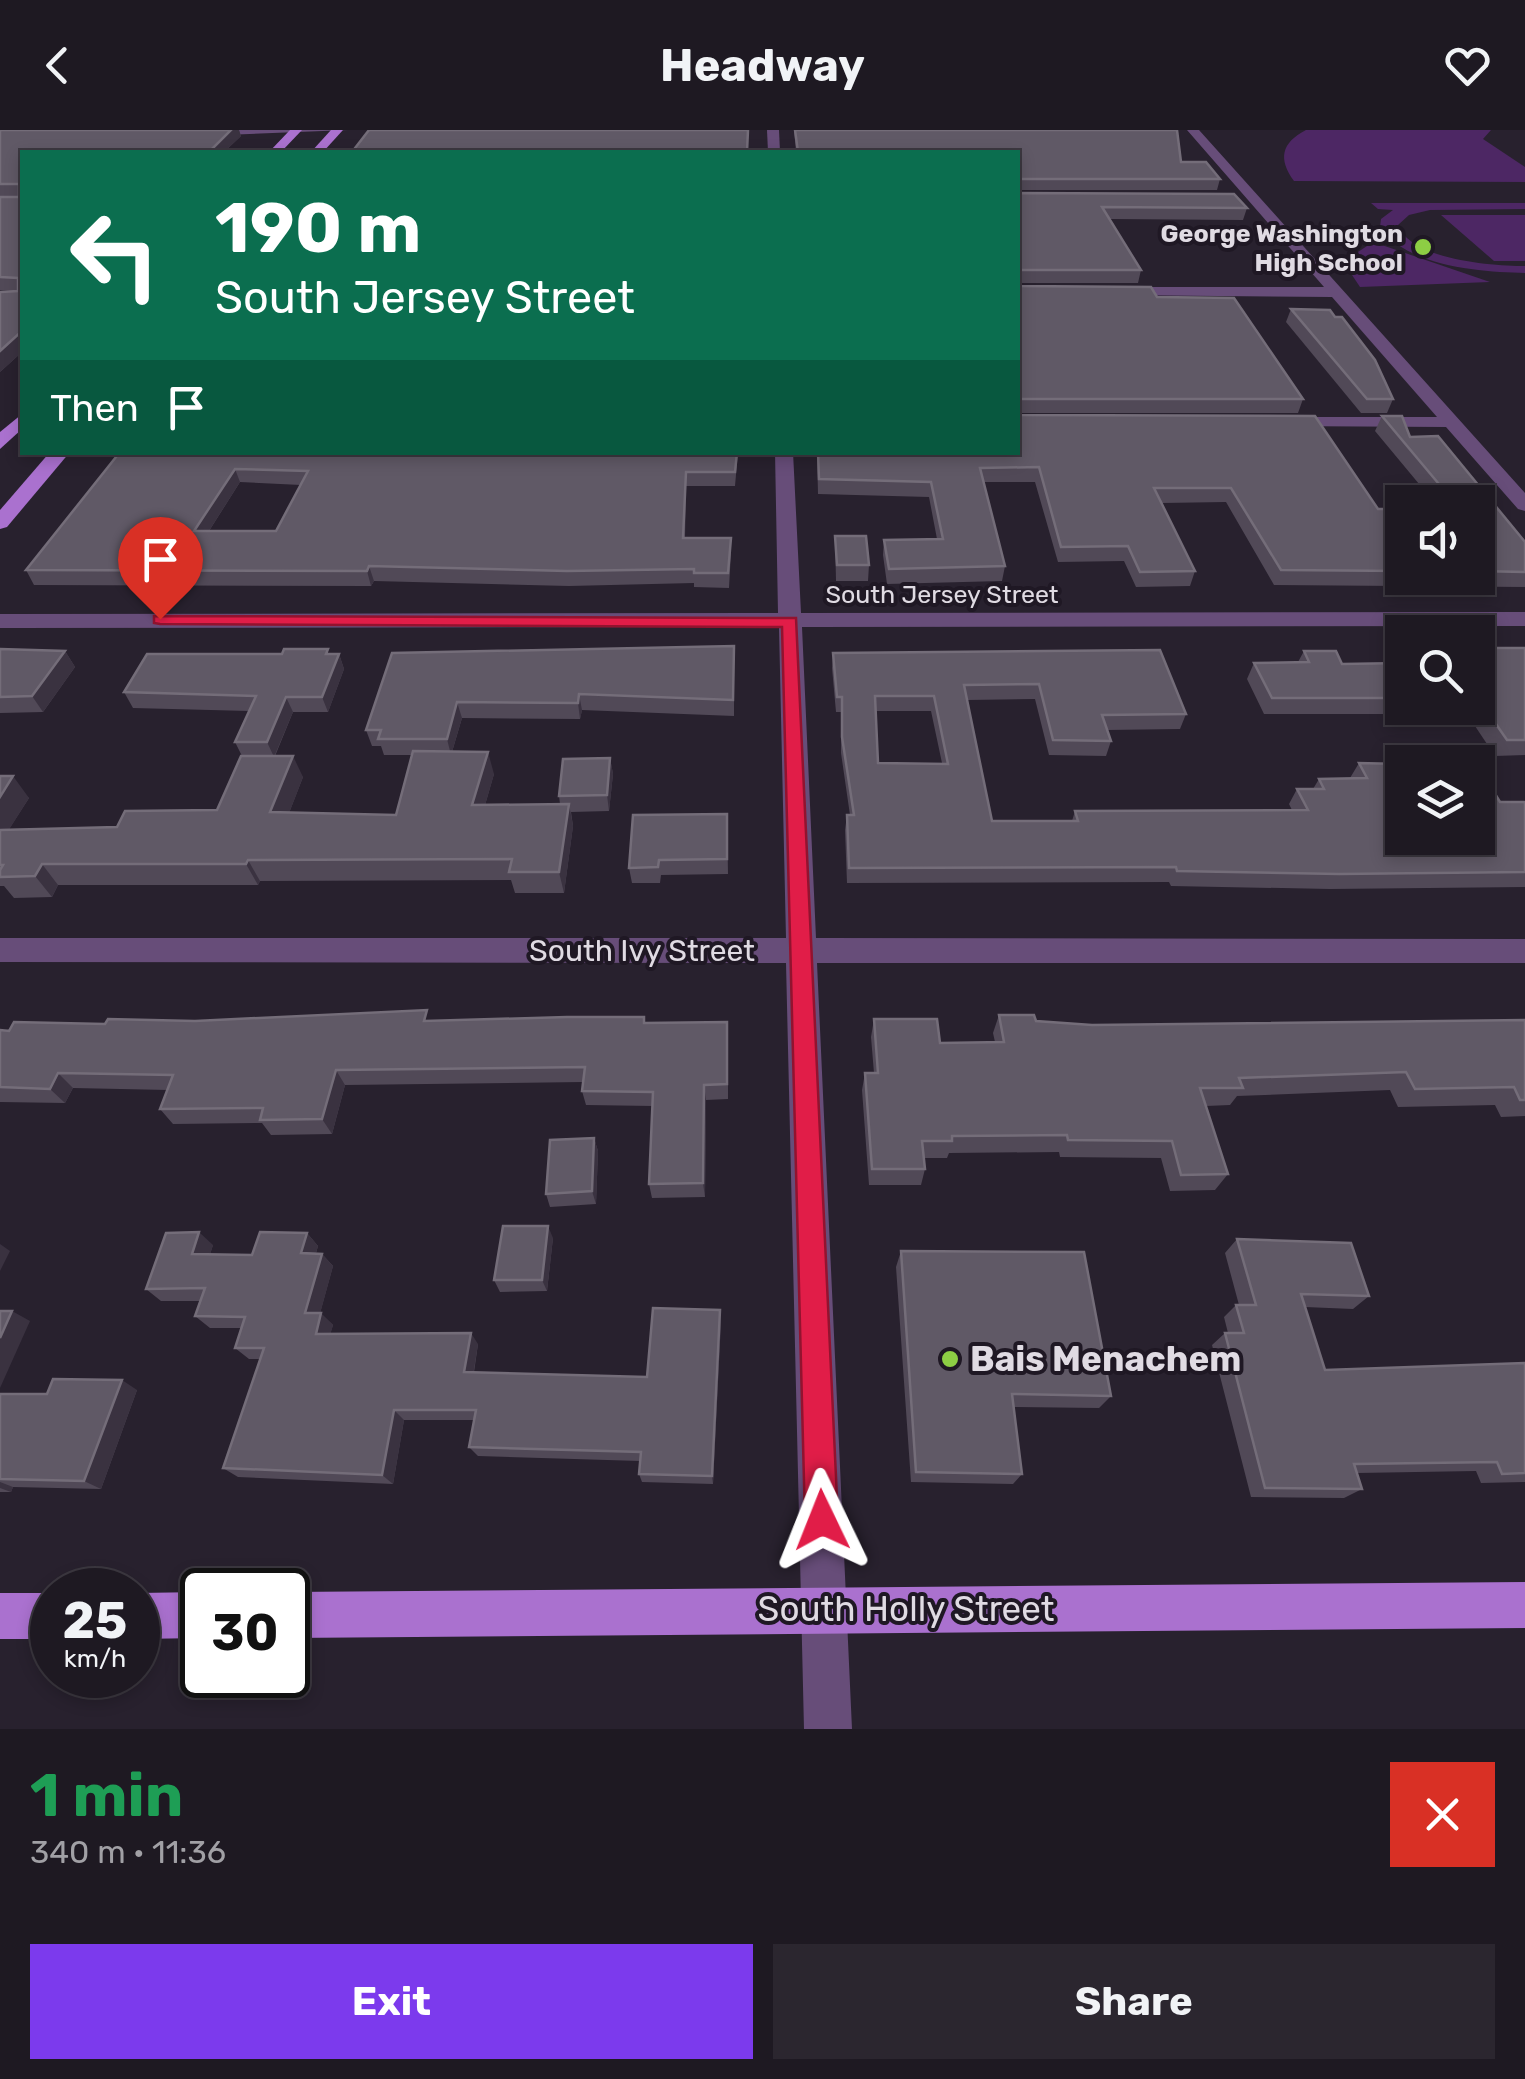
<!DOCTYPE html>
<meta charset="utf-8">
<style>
body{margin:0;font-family:Rubik,sans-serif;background:#2b262f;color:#f1f3f6;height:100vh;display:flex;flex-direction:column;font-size:38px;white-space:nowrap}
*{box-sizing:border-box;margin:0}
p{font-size:32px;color:#a1a0a5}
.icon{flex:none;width:55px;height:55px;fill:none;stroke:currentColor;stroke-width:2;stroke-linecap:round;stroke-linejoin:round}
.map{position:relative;height:1599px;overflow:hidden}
.drawer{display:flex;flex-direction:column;background:#1e1922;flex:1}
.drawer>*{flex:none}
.top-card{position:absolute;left:20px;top:20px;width:1000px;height:305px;border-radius:0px;box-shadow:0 5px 15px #0003,0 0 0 2px #3c3840;background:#0b6e4f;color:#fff;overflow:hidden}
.tools{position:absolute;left:1385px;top:355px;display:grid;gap:20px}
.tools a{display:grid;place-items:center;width:110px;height:110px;border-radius:0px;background:#1e1922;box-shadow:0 5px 15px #0003,0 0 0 2px #3c3840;font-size:50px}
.speed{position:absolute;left:30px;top:1438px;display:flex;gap:20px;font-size:50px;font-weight:700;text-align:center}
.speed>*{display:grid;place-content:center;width:130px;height:130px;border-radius:50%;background:#1e1922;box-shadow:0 5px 15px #0003,0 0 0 2px #3c3840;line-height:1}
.speed small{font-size:25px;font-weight:400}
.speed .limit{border:5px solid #111;border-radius:15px;background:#fff;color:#111}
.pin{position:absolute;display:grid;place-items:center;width:85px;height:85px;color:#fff;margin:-102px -42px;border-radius:50% 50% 50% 0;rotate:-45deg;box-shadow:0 0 10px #0007}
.pin .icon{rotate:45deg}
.me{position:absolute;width:110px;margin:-55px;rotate:358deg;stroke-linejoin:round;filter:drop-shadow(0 0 8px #0008)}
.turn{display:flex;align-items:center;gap:35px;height:210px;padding:0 30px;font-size:45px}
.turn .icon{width:130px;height:130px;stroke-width:2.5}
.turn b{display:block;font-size:70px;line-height:85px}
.then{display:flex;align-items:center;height:95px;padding:0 30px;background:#0003;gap:20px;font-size:38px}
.round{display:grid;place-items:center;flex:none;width:105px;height:105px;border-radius:0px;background:#2b262f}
.headline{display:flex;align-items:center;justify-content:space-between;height:170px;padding:0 30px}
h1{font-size:60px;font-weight:700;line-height:75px;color:#1e9e55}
.action{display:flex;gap:20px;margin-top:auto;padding:20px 30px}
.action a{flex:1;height:115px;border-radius:0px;background:#7c3aed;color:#fff;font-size:40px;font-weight:700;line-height:115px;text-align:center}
.action a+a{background:#2b262f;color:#f1f3f6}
header{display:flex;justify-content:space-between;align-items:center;height:130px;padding:0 30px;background:#1e1922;font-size:45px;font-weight:700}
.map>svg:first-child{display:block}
.green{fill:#4d2764}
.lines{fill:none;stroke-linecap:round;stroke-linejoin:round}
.minor{fill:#674d79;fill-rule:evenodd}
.major{fill:#aa71cf;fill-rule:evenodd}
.wall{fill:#514957;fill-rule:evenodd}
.shaded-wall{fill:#3a3240}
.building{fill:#605966;stroke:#746d79;stroke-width:2.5;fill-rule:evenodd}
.route{fill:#e11d48;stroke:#92132f;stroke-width:2.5}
.poi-dot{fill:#8dce44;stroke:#1f1824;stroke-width:4}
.labels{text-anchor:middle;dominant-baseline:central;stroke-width:8;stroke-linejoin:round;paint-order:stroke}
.far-poi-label{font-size:25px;font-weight:bold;fill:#e0dbe3;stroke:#1f1824;text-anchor:end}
.far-street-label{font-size:25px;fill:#e0dbe3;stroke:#1f1824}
.street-label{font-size:30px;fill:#e0dbe3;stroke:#1f1824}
.near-poi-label{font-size:35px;font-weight:bold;fill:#e0dbe3;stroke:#1f1824;text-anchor:start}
.near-street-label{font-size:35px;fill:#e0dbe3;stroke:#1f1824}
</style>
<header><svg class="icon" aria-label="back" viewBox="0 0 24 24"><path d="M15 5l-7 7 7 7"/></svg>Headway<svg class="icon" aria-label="heart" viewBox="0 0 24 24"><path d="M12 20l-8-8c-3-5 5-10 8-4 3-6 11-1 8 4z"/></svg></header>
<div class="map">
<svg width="1525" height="1599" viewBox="0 0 1525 1599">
<rect width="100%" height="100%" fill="#28212e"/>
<g class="green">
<path d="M1306,0H1491L1483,9L1525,37V52L1294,51C1278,29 1281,13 1306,0Z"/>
<path d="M1371,73H1525V79L1430,80L1409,85L1398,95C1411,130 1492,136 1525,136V143C1482,142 1407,137 1380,97L1381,89L1393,80L1378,79Z"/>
<polygon points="1441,85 1525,85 1525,131 1494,131"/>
<polygon points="1373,112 1490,152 1360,157 1350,142 1349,128"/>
</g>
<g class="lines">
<g class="minor">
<polygon points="196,0 348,0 198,6 192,3"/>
<polygon points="767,0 779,0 780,22 768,22"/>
<polygon points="1187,0 1199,0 1525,363 1525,381 1518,379 1446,297 1274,296 1274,288 1280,287 1437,287 1332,167 1108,165 1108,159 1113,157 1324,157"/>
<polygon points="775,322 793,322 801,483 1525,482 1525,496 802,497 816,808 1525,809 1525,833 817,833 852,1599 804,1599 786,833 0,832 0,808 786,808 779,497 0,498 0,484 778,483"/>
</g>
<g class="major">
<polygon points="290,0 302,0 281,22 269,22"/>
<polygon points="331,0 343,0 323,22 311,22"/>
<polygon points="22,284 22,299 0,319 0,302"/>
<polygon points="50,322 70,322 7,397 0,399 0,380"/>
<polygon points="1525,1452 1525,1498 288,1508 288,1462"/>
<polygon points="202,1462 202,1508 138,1509 138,1463"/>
<rect x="0" y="1463" width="52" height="46"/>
</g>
</g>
<g class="wall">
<polygon points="0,0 239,0 241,6 224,22 22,22 22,222 0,242 18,161 0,160 0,67 19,67 0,66"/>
<polygon points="794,0 1177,0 1181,32 1220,49 1217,60 1018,60 1018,63 1247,78 1243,90 1110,89 1141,140 1138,153 1018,153 1018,156 1157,167 1303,269 1298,283 1018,283 1018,285 1378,379 1402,379 1402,448 1478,448 1478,372 1434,372 1375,301 1382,286 1410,307 1525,412 1525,457 1274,455 1226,372 1162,373 1195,441 1190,456 1136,457 1124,431 1058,432 1035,352 983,352 1005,436 1002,451 887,454 883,425 884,410 937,409 929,367 818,364 817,322 1018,322 1018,22 796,22"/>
<polygon points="1291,179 1393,269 1387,283 1361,283 1286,192"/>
<path d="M120,322H738L735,356H686L685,408L731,422L729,458L694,457V453L569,456L374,451L371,456L34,455L26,440ZM240,352L301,355L276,401H209Z"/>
<polygon points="835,406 869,435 868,451 836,451"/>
<polygon points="734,516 734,586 582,580 580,589 462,588 452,622 494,644 485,675 560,674 559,666 610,628 613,644 609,681 571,682 573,696 564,763 515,763 511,750 260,751 258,755 58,755 52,767 14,768 4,756 0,756 0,646 29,668 9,699 117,697 217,680 242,626 235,612 249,581 133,578 124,562 331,524 339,524 344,539 328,582 293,582 275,626 303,647 289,683 396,685 412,625 384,625 381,616 372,616 366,600 392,523"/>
<polygon points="1478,518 1525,518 1525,625 1495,626 1467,584 1264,584 1247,549 1254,533 1298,532 1304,521 1342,534 1402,533 1402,578 1478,578"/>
<polygon points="0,519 65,521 75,537 43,582 0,583"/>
<path d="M1160,520L1186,584L1180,599L1107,600L1111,611L1106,626L1049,625L1035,569L967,570L992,691H1072L1075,681L1292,680L1289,674L1297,659H1313L1319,649L1350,648L1359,633L1500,672L1525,673V757L1330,759L1171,756L1169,752L847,753L845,700L847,685H850L841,623V582H836L832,538L833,523ZM876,581H931L942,633H878Z"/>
<polygon points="727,684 728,744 661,745 660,753 632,753 629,738"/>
<polygon points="999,885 1036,891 1092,895 1525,890 1525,986 1501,987 1495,975 1398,977 1390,960 1237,966 1230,975 1206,976 1228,1044 1215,1060 1170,1061 1161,1028 1060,1027 1059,1022 949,1023 947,1028 924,1028 925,1039 921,1055 869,1055 862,960 865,943 874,943 871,907 874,889 940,913 995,912 993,903"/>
<polygon points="195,891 645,893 728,907 728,969 706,970 705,1067 652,1068 649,1054 653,976 586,975 582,961 583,952 345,955 332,1004 271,1005 262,993 173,994 160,979 168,960 73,958 65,973 0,972 0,900"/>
<polygon points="594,1008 598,1021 596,1074 550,1077 546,1064"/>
<polygon points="307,1103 318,1116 316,1123 322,1124 333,1136 320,1183 333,1195 330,1204 478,1214 474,1242 647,1247 721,1191 713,1354 642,1352 639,1344 640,1331 478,1326 469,1317 474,1290 404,1290 393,1354 238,1347 223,1338 261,1229 249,1229 235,1218 241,1198 210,1198 195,1186 200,1171 161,1171 146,1159 213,1115 210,1124 252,1125"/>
<polygon points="553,1108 547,1161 500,1162 494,1150"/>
<polygon points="1237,1109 1369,1166 1353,1179 1305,1177 1325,1240 1525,1233 1525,1352 1481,1353 1476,1341 1357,1343 1362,1359 1344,1368 1251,1367 1212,1215 1225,1203 1228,1203 1224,1187 1236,1175 1239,1175 1225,1123"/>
<polygon points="901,1121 1111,1266 1099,1278 1013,1277 1022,1344 1013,1354 911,1352 896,1137"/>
<polygon points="137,1260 101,1359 13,1357 11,1362 0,1362 0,1264 47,1264"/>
</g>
<g class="shaded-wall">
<polygon points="231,0 239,0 241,6 224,22 209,22"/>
<polygon points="22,201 22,222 0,242 0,221"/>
<polygon points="235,339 240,352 200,415 194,401"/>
<polygon points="369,436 374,451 371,456 367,441"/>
<polygon points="65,521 75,537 43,582 32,566"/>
<polygon points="339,524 344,539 328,582 322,567"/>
<polygon points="579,564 582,580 580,589 578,573"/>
<polygon points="286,567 293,582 274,627 267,612"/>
<polygon points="457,572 462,588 451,625 447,609"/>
<polygon points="488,622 494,644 479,696 472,675"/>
<polygon points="293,626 303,647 281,704 270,682"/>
<polygon points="610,628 613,644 609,681 607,665"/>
<polygon points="13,646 29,668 0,714 0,667"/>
<polygon points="569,674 573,696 564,763 559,742"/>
<polygon points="248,730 260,751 258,755 246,734"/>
<polygon points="42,734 58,755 52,767 35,746"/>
<polygon points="336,940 345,955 332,1004 322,989"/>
<polygon points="58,943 73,958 65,973 50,959"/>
<polygon points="704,955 706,970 705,1067 703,1053"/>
<polygon points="594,1008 598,1021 596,1074 592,1061"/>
<polygon points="548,1096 553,1108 547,1161 542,1150"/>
<polygon points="199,1102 213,1115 206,1137 192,1124"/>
<polygon points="307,1103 318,1116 312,1136 301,1123"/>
<polygon points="0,1114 10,1121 0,1141"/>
<polygon points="322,1124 333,1136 317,1195 305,1183"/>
<polygon points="720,1180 721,1191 713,1354 712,1346"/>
<polygon points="12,1181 30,1191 0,1258 0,1208"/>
<polygon points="321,1183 333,1195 327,1216 316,1204"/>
<polygon points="471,1203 478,1214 472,1252 464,1242"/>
<polygon points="122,1250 137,1260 101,1359 84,1351"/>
<polygon points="394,1280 404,1290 393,1354 382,1345"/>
<polygon points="0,1352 13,1357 11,1362 0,1358"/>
</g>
<g class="building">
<polygon points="0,0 231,0 209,22 22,22 22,201 0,221 0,162 18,161 18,148 0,147 0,67 19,67 19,54 0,54"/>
<polygon points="369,0 748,0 747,22 352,22"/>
<polygon points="795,0 1177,0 1181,32 1206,32 1220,49 1020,49 1018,61 1018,22 798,22"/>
<polygon points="1018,63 1234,64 1247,78 1102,77 1141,140 1020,140 1018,156 1151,157 1157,167 1234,168 1303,269 1021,269 1018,285 1315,286 1378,379 1402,379 1402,441 1281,440 1231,358 1154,358 1195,441 1140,442 1128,416 1061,417 1039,337 980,338 1005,436 889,439 884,410 943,409 931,352 819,349 818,322 1018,322"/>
<polygon points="1291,179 1330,180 1335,187 1342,187 1375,230 1393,269 1367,269"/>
<polygon points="1382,286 1402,286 1410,307 1438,306 1525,412 1525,442 1478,441 1478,372 1454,372"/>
<path d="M120,322H737L735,342H686L683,408H731L728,443H694V439L567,441L369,436L367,441L26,440ZM235,339L308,341L276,401H194Z"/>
<polygon points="835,406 866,406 869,435 837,435"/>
<polygon points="734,516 733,570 579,564 578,573 457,572 447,609 378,609 381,600 366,600 392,523"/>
<polygon points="1478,518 1525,518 1525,610 1507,610 1478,568"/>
<polygon points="0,519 65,521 32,566 0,567"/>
<polygon points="284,519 328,519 326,524 339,524 322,567 286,567 267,612 235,612 256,566 124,562 147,524 282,524"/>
<path d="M1160,520L1186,584L1102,585L1111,611L1053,610L1039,554L964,555L992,691H1078L1075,681L1308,680L1297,659H1324L1319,649L1367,648L1359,633L1402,634V708H1478V636L1500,672H1524L1525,673V742L1339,744L1177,741L1176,737L849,738L847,685H854L842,607V567H837L833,523ZM875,566H934L948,634L878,633Z"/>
<polygon points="1304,521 1336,521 1342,534 1402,533 1402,568 1272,568 1254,533 1309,532"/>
<polygon points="413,621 488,622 472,675 569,674 559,742 509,742 512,729 248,730 246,734 42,734 35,746 0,747 0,740 3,735 0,735 0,700 117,697 125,681 217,680 241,626 293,626 270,682 396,685"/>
<polygon points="610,628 607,665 559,666 563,629"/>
<polygon points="0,646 13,646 0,667"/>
<polygon points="727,684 727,729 659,730 658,737 629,738 633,685"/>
<polygon points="427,880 424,891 567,887 644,887 644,893 727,892 727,954 704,955 703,1053 649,1054 653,962 582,961 585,937 336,940 322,989 260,990 263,978 160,979 173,945 58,943 50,959 0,957 0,900 9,901 14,892 105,894 108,889 195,891"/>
<polygon points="999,885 1034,885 1036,891 1092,895 1525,890 1525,970 1520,970 1514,957 1415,959 1406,942 1239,948 1243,958 1200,958 1228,1044 1181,1045 1172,1011 1068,1010 1067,1005 952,1006 952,1011 922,1011 925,1039 872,1039 865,943 878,943 874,889 937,889 940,913 1004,912"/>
<polygon points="594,1008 592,1061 546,1064 550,1010"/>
<polygon points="503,1096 548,1096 542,1150 494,1150"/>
<polygon points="199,1102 192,1124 252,1125 260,1102 307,1103 301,1123 322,1124 305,1183 321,1183 316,1204 471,1203 464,1242 647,1247 653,1178 720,1180 712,1346 639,1344 641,1322 469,1317 476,1280 394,1280 382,1345 223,1338 264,1218 235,1218 245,1187 195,1186 205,1158 146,1159 166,1103"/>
<polygon points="1237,1109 1351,1113 1369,1166 1301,1164 1325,1240 1525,1233 1525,1343 1502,1344 1497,1332 1354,1334 1362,1359 1265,1358 1225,1203 1244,1203 1236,1175 1256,1175"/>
<polygon points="901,1121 1084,1122 1111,1266 1012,1264 1022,1344 916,1342"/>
<polygon points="0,1181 12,1181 0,1208"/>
<polygon points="53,1249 122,1250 84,1351 0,1349 0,1264 47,1264"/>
</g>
<polygon class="route" points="154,486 796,488 838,1390 833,1401 822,1406 810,1401 805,1390 782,497 160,494 154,493"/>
<g class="poi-dot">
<circle cx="1423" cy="117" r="10"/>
<circle cx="950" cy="1229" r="10"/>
</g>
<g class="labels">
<g class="far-poi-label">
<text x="1403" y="103">George Washington<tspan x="1403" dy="29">High School</tspan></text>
</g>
<g class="far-street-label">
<text x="942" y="464">South Jersey Street</text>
</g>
<g class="street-label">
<text x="642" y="821">South Ivy Street</text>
</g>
<g class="near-poi-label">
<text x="970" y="1229">Bais Menachem</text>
</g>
<g class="near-street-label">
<text x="906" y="1479">South Holly Street</text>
</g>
</g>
</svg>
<div class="tools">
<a><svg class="icon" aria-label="sound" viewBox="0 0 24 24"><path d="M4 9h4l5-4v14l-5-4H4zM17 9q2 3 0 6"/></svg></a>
<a><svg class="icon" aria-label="search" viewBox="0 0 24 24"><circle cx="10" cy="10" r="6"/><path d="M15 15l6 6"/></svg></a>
<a><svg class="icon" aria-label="layers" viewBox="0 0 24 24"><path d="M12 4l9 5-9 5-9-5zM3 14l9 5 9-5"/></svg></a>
</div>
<div class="speed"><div>25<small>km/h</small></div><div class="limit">30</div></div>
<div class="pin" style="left:160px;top:489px;background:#d93025"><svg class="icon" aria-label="arrive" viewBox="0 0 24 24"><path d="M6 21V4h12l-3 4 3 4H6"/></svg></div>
<svg class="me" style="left:822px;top:1390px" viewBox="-20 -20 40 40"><path d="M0-17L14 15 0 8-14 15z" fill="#e11d48" stroke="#fff" stroke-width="4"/></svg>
<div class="top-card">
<div class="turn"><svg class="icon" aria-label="left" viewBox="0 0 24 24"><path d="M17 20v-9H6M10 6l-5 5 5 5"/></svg><div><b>190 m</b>South Jersey Street</div></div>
<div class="then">Then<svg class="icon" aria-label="arrive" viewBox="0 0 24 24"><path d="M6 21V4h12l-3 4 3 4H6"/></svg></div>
</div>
</div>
<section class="drawer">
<div class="headline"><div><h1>1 min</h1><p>340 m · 11:36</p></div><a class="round" style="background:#d93025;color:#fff"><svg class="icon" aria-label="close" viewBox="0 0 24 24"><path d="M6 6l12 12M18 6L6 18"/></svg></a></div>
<div class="action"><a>Exit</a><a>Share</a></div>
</section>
